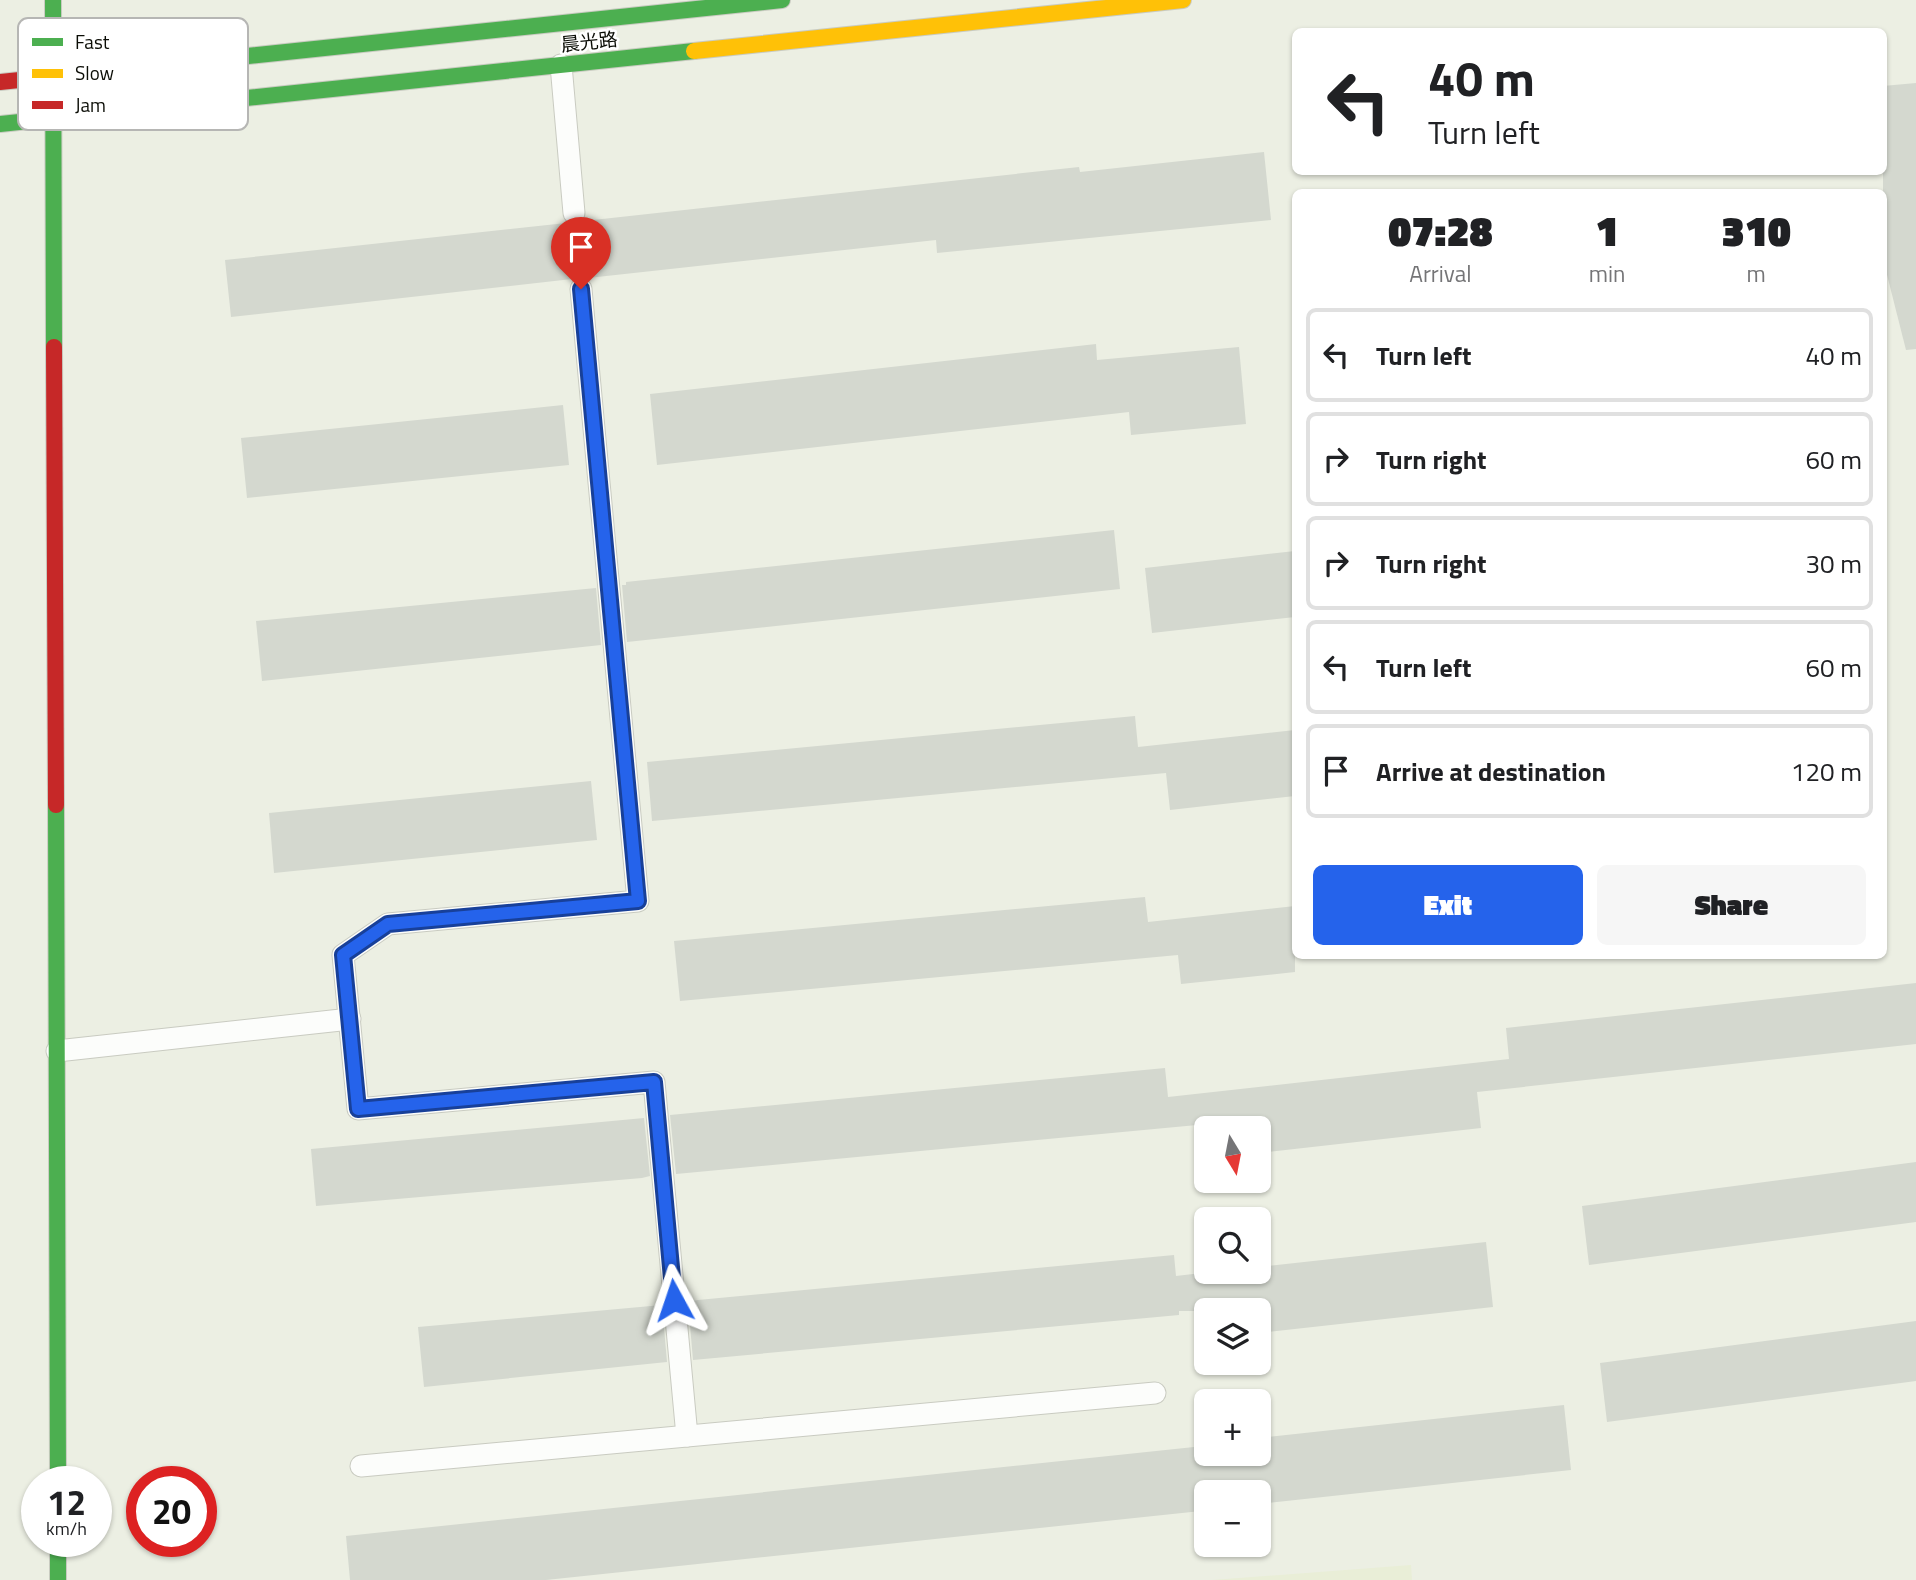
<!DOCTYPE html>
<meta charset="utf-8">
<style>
body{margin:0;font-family:"Titillium Web","Noto Sans SC",sans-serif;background:#f6f6f6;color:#202124;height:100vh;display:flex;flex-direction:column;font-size:26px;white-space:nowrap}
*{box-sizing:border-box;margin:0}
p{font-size:23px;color:#757577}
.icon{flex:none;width:38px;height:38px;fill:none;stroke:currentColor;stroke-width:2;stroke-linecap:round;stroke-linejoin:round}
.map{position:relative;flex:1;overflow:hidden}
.drawer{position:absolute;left:1292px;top:189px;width:595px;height:770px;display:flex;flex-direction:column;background:#fff;border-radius:10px;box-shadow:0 2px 5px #0004}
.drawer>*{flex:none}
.banner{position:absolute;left:1292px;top:28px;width:595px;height:147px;border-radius:10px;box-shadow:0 2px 5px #0004;background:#fff;color:#202124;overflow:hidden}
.needle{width:46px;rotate:170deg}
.fabs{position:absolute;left:1194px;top:1116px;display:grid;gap:14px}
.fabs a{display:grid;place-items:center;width:77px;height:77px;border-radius:10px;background:#fff;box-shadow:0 2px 5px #0004;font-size:35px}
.speed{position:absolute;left:21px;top:1466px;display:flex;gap:14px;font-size:35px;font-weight:700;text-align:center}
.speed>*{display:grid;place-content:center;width:91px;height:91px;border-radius:50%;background:#fff;box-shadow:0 2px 5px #0004;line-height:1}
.speed small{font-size:18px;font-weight:400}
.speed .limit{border:10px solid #d22;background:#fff;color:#111}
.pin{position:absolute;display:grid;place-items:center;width:60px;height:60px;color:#fff;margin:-72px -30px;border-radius:50% 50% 50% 0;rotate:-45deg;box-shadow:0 0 7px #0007}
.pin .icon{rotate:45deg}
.me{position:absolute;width:77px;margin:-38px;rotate:355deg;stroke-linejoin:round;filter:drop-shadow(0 0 5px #0008)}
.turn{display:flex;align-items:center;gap:24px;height:147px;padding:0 21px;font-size:32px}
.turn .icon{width:91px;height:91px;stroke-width:2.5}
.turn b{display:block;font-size:49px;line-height:60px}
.eta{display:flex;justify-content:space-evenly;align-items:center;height:119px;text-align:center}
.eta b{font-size:42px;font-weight:800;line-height:49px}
.button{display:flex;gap:14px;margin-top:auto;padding:14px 21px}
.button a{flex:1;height:80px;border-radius:10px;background:#2563eb;color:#fff;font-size:28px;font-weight:800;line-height:80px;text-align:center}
.button a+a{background:#f6f6f6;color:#202124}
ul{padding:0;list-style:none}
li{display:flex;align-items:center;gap:21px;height:94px;margin:0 14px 10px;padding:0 7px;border:4px solid #e0e0e0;border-radius:10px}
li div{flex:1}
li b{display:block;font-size:26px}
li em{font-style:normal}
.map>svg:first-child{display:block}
.built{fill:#e9eed7}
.building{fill:#d4d8cf}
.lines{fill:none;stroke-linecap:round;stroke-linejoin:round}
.lane-casing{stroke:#c9cbc1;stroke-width:23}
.fast-casing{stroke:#c9cbc1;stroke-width:18}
.slow-casing{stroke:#c9cbc1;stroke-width:18}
.jam-casing{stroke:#c9cbc1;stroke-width:18}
.lane{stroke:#fcfdfb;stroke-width:21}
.fast{stroke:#4caf50;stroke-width:16}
.slow{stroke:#ffc107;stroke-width:16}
.jam{stroke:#c62828;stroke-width:16}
.route-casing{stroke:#184099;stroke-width:18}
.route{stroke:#2563eb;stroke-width:12}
.labels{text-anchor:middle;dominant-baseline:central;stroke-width:5;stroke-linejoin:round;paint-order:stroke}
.street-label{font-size:19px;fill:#0b0d06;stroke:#fff}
.key{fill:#fff;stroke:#b6b6b4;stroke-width:2}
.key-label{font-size:19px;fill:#0b0d06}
</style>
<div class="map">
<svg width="1916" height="1580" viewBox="0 0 1916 1580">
<rect width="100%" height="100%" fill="#ecefe3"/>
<polygon class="built" points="1411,1565 1412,1580 1212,1580"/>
<g class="building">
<polygon points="1916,83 1916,349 1906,350 1883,259 1883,86"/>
<polygon points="1264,152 1271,220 937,253 936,240 588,278 579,276 572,279 231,317 225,260 566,223 576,226 584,221 1079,167 1080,172"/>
<polygon points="1096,344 1097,360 1239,347 1246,424 1131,435 1129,412 657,465 650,394"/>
<polygon points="563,405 569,465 247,498 241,438"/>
<polygon points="1114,530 1120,589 627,642 622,585 626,585 626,582"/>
<polygon points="1295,551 1295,617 1152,633 1145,568"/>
<polygon points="596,588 601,645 262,681 256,621"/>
<polygon points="1135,716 1138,747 1295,730 1295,796 1170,810 1166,773 652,821 647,762"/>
<polygon points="591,781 597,840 274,873 269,813"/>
<polygon points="1145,897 1148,922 1295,906 1295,972 1181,984 1178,955 680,1001 674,941"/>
<polygon points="1916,983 1916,1044 1477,1092 1481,1128 1258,1153 1258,1129 1206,1129 1206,1159 1200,1159 1197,1125 676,1174 670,1115 1165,1068 1168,1097 1509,1059 1506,1028"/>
<polygon points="644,1118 650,1176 642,1178 316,1206 311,1149"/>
<polygon points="1916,1162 1916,1222 1589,1265 1582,1206"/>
<polygon points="1486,1242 1493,1307 1258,1333 1258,1311 1179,1311 1179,1315 693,1360 688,1302 698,1300 1174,1255 1176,1276 1210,1272 1258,1272 1258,1267"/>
<polygon points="662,1305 667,1362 424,1387 418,1327"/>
<polygon points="1916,1321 1916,1381 1607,1422 1600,1363"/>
<polygon points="1564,1405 1571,1470 1258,1504 1258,1493 1199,1493 1201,1511 546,1580 350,1580 346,1536 1194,1447 1195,1454 1258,1454 1258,1438"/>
</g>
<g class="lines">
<defs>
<g id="lane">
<polyline points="561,65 574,213"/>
<polyline points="581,289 638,901 388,924 343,955 358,1109 654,1082 687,1436"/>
<polyline points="57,1051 350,1019"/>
<polyline points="361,1466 1155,1393"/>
</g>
<g id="fast">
<polyline points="53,0 54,347"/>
<polyline points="229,58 782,0"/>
<polyline points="0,124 694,51"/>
<polyline points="56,805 58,1482"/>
<polyline points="58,1542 58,1580"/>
</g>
<polyline id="slow" points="694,51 1183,0"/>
<g id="jam">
<polyline points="0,82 229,58"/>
<polyline points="54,347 56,805"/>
</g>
</defs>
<use href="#lane" class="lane-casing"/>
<use href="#fast" class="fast-casing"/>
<use href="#slow" class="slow-casing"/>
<use href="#jam" class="jam-casing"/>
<use href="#lane" class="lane"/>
<use href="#fast" class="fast"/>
<use href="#slow" class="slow"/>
<use href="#jam" class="jam"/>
</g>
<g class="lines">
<defs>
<polyline id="route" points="581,289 638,901 388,924 343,955 358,1109 654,1082 674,1300"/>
</defs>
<use href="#route" class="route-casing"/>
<use href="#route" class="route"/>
</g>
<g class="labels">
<g class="street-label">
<text transform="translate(589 41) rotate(-6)">晨光路</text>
</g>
</g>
<rect x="18" y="18" width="230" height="112" rx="10" class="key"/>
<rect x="32" y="38" width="31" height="8" fill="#4caf50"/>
<rect x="32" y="69" width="31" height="9" fill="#ffc107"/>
<rect x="32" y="101" width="31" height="8" fill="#c62828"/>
<g class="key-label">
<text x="75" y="49">Fast</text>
<text x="75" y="80">Slow</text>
<text x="75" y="112">Jam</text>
</g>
</svg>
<div class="fabs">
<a><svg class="needle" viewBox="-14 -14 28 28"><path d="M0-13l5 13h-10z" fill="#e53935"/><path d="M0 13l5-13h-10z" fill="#757577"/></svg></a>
<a><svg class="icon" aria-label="search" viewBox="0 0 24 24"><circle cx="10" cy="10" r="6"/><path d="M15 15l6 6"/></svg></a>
<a><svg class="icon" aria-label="layers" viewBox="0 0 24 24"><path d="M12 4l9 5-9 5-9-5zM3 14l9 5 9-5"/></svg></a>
<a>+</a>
<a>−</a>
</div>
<div class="speed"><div>12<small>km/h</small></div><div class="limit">20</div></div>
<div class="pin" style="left:581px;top:289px;background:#d93025"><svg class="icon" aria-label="arrive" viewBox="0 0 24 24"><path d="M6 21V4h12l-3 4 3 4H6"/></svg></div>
<svg class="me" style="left:674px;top:1300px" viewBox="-20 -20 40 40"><path d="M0-17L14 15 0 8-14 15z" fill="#2563eb" stroke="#fff" stroke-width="4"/></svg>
<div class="banner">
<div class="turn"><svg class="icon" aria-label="left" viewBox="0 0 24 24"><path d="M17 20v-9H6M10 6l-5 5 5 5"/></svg><div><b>40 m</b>Turn left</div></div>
</div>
<section class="drawer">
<div class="eta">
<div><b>07:28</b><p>Arrival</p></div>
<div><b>1</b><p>min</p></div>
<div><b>310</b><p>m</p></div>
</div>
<ul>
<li><svg class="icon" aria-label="left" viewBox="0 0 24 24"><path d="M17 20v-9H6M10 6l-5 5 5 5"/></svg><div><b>Turn left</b></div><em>40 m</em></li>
<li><svg class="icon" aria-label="right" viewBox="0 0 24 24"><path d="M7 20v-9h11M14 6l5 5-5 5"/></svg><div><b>Turn right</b></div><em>60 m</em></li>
<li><svg class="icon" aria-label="right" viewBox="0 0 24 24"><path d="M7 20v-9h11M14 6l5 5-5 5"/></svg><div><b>Turn right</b></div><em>30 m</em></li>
<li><svg class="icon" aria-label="left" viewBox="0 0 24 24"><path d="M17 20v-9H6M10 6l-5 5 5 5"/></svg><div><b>Turn left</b></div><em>60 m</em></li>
<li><svg class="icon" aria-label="arrive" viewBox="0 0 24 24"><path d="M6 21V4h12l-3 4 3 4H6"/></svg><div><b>Arrive at destination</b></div><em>120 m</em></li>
</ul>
<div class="button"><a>Exit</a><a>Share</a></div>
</section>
</div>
